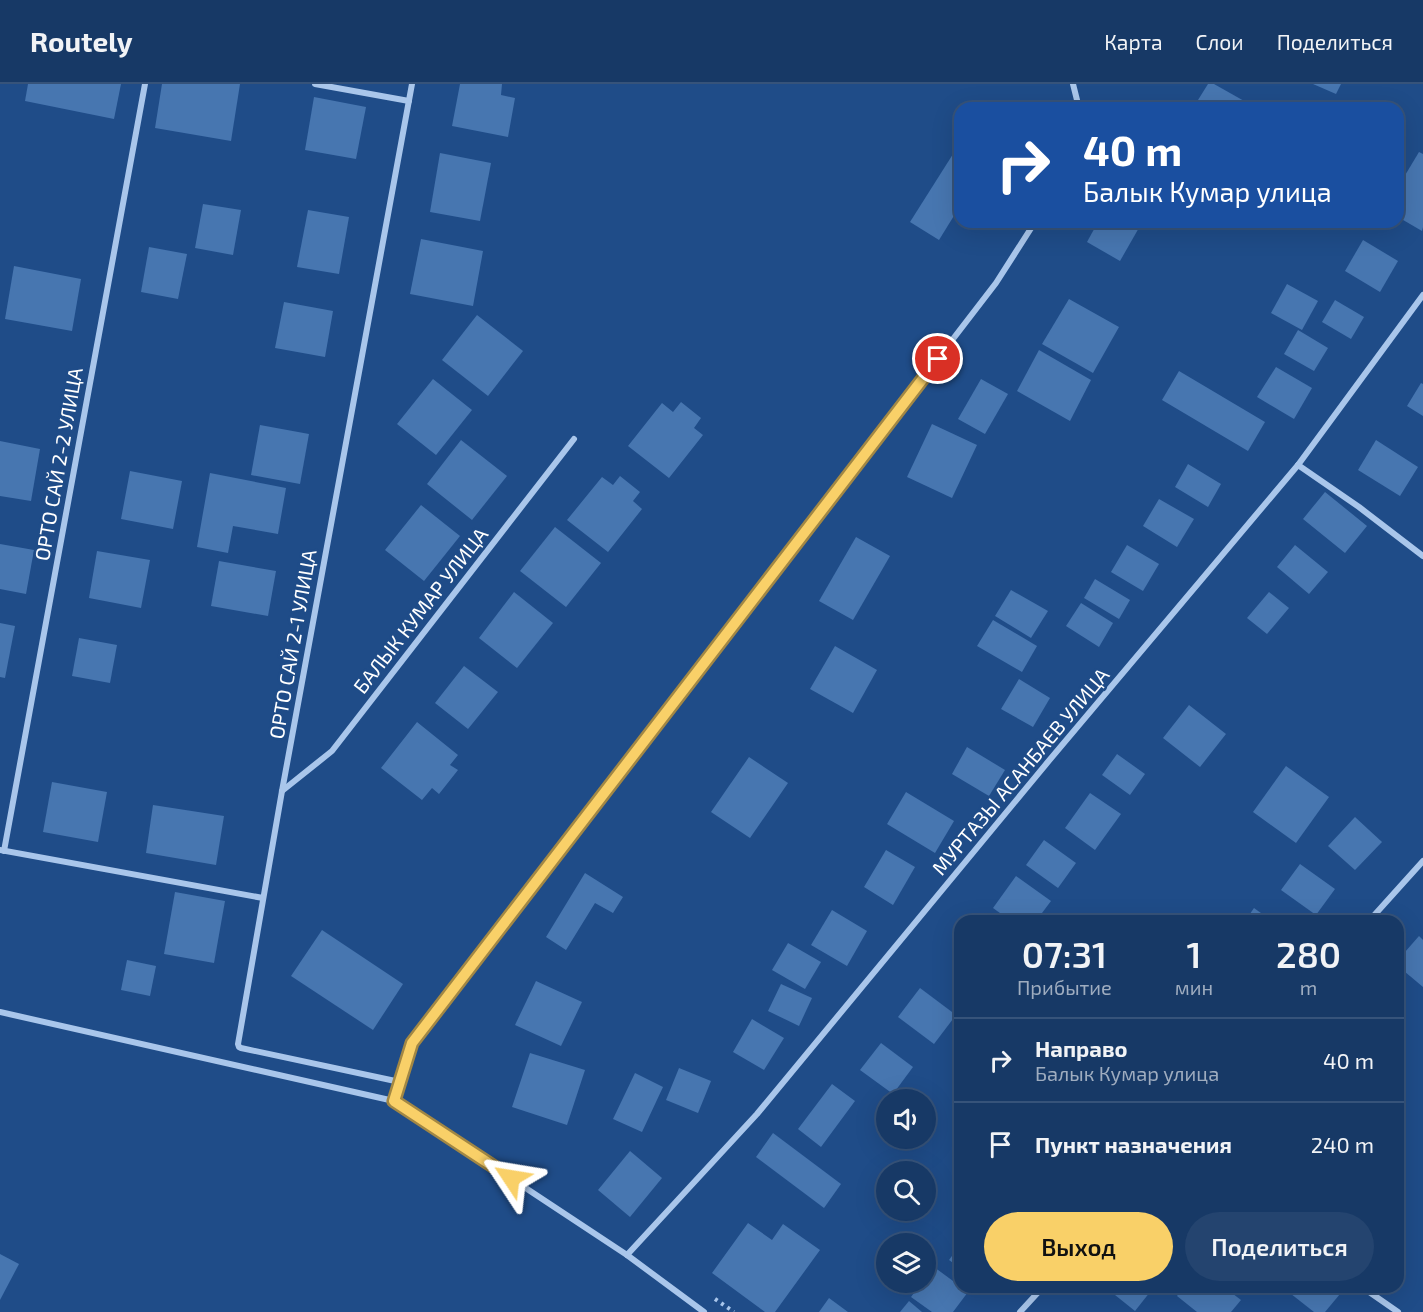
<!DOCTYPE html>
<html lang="ru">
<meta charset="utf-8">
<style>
body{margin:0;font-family:"Exo 2",sans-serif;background:#24446f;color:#f1f3f6;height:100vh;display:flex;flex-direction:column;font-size:22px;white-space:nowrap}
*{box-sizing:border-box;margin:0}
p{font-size:20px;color:#9eacbf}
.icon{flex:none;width:33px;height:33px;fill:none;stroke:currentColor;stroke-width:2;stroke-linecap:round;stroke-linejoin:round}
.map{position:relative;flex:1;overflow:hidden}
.panel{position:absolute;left:954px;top:831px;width:450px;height:378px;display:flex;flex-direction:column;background:#173966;border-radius:18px;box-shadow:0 6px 24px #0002,0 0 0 2px #36537a}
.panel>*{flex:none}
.top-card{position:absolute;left:954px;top:18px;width:450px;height:126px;border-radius:18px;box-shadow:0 6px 24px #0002,0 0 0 2px #36537a;background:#1a4fa0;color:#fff;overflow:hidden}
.fabs{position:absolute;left:876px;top:1005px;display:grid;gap:12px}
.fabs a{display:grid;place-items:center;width:60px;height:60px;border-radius:50%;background:#173966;box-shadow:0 6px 24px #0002,0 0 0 2px #36537a;font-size:30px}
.pin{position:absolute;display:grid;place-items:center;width:51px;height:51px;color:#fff;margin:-26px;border:3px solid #fff;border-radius:50%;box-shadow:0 2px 6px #0007}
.me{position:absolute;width:66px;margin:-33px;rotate:303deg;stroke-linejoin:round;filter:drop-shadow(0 0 4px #0008)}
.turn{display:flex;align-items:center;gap:21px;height:126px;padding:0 30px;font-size:27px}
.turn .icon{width:78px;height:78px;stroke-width:2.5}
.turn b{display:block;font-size:42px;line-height:51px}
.eta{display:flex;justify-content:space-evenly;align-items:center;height:102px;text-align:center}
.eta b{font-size:36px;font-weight:600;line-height:42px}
.cta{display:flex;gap:12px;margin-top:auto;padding:12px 30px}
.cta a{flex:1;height:69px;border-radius:36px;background:#f9d068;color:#111;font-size:24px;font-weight:600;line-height:69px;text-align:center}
.cta a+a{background:#24446f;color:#f1f3f6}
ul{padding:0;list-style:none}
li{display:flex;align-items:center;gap:18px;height:84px;padding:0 30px;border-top:2px solid #36537a}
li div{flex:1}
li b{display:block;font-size:22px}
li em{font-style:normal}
header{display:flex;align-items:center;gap:36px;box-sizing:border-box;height:84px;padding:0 30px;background:#173966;border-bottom:2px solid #36537a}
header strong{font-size:28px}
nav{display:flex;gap:33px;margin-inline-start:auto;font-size:21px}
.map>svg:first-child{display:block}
.building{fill:#4776b0}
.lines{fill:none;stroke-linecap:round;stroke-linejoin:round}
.path{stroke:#a9c6eb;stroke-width:4;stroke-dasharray:3 4.5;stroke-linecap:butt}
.minor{stroke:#a9c6eb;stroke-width:6}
.route-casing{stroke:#a28744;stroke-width:15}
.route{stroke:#f9d068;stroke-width:10}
.labels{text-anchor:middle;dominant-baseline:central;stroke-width:5;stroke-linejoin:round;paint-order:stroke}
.street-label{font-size:20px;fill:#fff;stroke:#1f4c88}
</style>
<header>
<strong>Routely</strong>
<nav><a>Карта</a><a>Слои</a><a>Поделиться</a></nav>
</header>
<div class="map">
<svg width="1423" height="1228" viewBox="0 0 1423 1228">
<rect width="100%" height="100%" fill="#1f4c88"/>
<g class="building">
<polygon points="28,0 121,0 114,35 25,17"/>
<polygon points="162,0 240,0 231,57 155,44"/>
<polygon points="460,0 502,0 501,11 515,14 508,53 452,42"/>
<polygon points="1208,0 1214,0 1253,22 1252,24 1212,24 1198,16"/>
<polygon points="1313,0 1341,0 1336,10"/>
<polygon points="314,13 366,23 356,75 305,66"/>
<polygon points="960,59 960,122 939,156 910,138"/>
<polygon points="1419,68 1423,70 1423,143 1422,147 1398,133 1398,103"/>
<polygon points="440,69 491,79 480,137 430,128"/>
<polygon points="203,120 241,126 233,171 195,164"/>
<polygon points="308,126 349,133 339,190 297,183"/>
<polygon points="1098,138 1132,138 1140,142 1120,177 1087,158"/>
<polygon points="421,155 483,167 473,222 410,210"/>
<polygon points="1363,156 1398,177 1380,208 1345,187"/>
<polygon points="149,163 187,170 178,215 141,208"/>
<polygon points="14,182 81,195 72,247 5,235"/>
<polygon points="1287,200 1318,217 1302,246 1271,229"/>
<polygon points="1069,215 1119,243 1093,289 1042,260"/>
<polygon points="1335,216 1364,233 1351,255 1322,238"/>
<polygon points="284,218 333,227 325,273 275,264"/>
<polygon points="477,231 523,267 488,312 442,276"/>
<polygon points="1298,246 1328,264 1314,287 1284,270"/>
<polygon points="1039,266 1091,296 1070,337 1017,307"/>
<polygon points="1276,283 1312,304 1294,335 1257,313"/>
<polygon points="1179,287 1265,338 1248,367 1162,316"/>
<polygon points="433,295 472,326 436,371 397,340"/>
<polygon points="981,295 1008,310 985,350 958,335"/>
<polygon points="1421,299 1423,300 1423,332 1407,322"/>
<polygon points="681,318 701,334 694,344 703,351 669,394 628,362 662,319 673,328"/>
<polygon points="932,340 977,361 952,414 907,393"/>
<polygon points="260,341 309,350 300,400 251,391"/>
<polygon points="461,356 507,392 472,436 427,400"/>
<polygon points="1376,356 1418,383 1400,412 1358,386"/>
<polygon points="0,357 40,365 31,417 0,412"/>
<polygon points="1188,380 1221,400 1208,423 1175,403"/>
<polygon points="130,387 182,397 173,445 121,435"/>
<polygon points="210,389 286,404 278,450 233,442 228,469 197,463"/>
<polygon points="620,392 640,408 633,417 642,425 608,468 567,436 602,393 613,401"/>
<polygon points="1325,408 1367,442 1345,469 1303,435"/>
<polygon points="1159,415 1194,435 1177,463 1143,442"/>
<polygon points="421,421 460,452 424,497 385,466"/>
<polygon points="555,443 601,479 566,523 520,487"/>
<polygon points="856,453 890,472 853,536 819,517"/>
<polygon points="0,460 34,466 26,510 0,505"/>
<polygon points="1127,461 1159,480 1143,507 1111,488"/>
<polygon points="1295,461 1328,488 1309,510 1277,483"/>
<polygon points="97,467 150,476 141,524 89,514"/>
<polygon points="219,477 276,487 268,532 211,522"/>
<polygon points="1095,495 1130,516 1119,535 1084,514"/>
<polygon points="1011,506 1048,527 1031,554 995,532"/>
<polygon points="514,508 553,539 517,584 479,554"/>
<polygon points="1269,508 1289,524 1267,550 1247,534"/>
<polygon points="1081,519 1113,539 1099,563 1066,542"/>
<polygon points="993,536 1037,562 1022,588 977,562"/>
<polygon points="0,539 15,542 5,594 0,593"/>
<polygon points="79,554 117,561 110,599 72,592"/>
<polygon points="835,562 877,586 853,629 810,605"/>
<polygon points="464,582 498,608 468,645 435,619"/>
<polygon points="1019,595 1050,614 1033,643 1001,625"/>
<polygon points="1189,621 1226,650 1200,683 1163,654"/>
<polygon points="417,638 458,671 450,681 458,686 439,710 432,704 422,716 381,684"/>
<polygon points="967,663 1005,686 989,712 952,690"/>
<polygon points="1117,670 1145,690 1130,711 1102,691"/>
<polygon points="749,673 788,699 750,754 711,728"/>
<polygon points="1286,682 1329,713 1296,759 1253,728"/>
<polygon points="52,698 107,708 98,758 43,748"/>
<polygon points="906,708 954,737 935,769 887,740"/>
<polygon points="1090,709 1121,730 1095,766 1065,744"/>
<polygon points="153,721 224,732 216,781 146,769"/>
<polygon points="1355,733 1382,758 1355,786 1328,762"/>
<polygon points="1044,756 1076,779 1058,804 1026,781"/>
<polygon points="886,766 915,783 893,821 864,803"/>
<polygon points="1300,780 1335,805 1316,831 1281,806"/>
<polygon points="585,789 623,813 613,829 595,819 566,866 546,853"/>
<polygon points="1016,792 1051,817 1036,837 1011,837 993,824"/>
<polygon points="175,808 225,817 214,879 164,870"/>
<polygon points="1254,824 1272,837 1245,837"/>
<polygon points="832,826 867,847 847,882 811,861"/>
<polygon points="322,846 403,900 373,946 291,892"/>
<polygon points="1419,852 1423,856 1423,903 1398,882 1398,876"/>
<polygon points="788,859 821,878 805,905 772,886"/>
<polygon points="127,876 156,882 150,912 121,906"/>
<polygon points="536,897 582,918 561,962 515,941"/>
<polygon points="781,900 812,914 799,942 768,927"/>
<polygon points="920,904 956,931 934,960 898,933"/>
<polygon points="752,935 784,954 764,986 733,968"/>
<polygon points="881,959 913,983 893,1010 860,986"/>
<polygon points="530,969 585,986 567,1041 512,1023"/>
<polygon points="679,984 711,997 698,1029 666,1016"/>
<polygon points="635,989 663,1003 642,1048 613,1035"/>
<polygon points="832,1000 855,1017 821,1063 798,1045"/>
<polygon points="773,1049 841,1100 824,1124 756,1073"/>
<polygon points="630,1067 662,1094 630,1133 598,1106"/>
<polygon points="748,1139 772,1156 783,1140 820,1166 775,1228 765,1228 712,1189"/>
<polygon points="960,1161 960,1184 949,1176"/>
<polygon points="0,1170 19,1180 0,1216"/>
<polygon points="934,1183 968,1208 953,1228 932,1228 911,1213 922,1198 926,1198 926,1194"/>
<polygon points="1105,1203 1154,1203 1135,1227"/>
<polygon points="1184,1203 1224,1203 1241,1216 1231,1228 1197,1228 1177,1212"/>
<polygon points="1288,1203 1331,1203 1340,1210 1325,1228 1314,1228 1286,1206"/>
<polygon points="829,1214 848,1228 819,1228"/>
<polygon points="909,1217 922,1228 900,1228"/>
</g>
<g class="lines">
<polyline class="path" points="715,1215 734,1228"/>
<g class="minor">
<polyline points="315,0 409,17"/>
<polyline points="1073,0 1077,16 1077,24"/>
<polyline points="1298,381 1359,423 1423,472"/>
<polyline points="282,707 332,667 574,355"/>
<polyline points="0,766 263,814"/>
<polyline points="4,767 145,0"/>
<polyline points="1369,837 1423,777"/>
<polyline points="0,928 394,1017"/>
<polyline points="400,998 241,964 239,963 238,960 282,707 412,0"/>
<polyline points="627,1171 757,1030 1047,679 1298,381 1423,211"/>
<polyline points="1362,1203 1398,1228"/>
<polyline points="704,1228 627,1171 394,1017 412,959 996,199 1035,138"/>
<polyline points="1020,1228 1043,1203"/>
</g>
</g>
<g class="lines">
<defs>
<polyline id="route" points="511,1094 394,1017 412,959 938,275"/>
</defs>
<use href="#route" class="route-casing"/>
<use href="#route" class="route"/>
</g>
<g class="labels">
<g class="street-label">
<text transform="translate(58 380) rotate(-80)">ОРТО САЙ 2-2 УЛИЦА</text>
<text transform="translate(420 526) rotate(-52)">БАЛЫК КУМАР УЛИЦА</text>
<text transform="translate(292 560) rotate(-80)">ОРТО САЙ 2-1 УЛИЦА</text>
<text transform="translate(1020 687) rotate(-50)">МУРТАЗЫ АСАНБАЕВ УЛИЦА</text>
</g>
</g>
</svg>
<div class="fabs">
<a><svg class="icon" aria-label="sound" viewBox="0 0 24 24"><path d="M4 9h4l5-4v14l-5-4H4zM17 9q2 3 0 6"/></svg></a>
<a><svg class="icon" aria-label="search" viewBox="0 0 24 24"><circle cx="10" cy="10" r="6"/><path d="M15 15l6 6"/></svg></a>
<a><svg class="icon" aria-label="layers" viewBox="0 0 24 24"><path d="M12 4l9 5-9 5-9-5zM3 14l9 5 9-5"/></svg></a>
</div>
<div class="pin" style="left:938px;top:275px;background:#d93025"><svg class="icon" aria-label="arrive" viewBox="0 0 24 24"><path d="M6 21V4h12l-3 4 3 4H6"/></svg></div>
<svg class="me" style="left:511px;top:1094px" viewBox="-20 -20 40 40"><path d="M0-17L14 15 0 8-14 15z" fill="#f9d068" stroke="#fff" stroke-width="4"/></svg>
<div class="top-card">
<div class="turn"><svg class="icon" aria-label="right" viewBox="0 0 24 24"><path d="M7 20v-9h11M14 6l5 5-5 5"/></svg><div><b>40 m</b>Балык Кумар улица</div></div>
</div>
<section class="panel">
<div class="eta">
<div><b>07:31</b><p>Прибытие</p></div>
<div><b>1</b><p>мин</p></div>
<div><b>280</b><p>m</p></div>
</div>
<ul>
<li><svg class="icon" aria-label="right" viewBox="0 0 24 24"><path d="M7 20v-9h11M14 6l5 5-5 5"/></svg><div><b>Направо</b><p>Балык Кумар улица</p></div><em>40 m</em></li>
<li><svg class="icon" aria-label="arrive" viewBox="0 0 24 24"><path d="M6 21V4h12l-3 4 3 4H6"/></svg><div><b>Пункт назначения</b></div><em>240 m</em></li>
</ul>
<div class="cta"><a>Выход</a><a>Поделиться</a></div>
</section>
</div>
